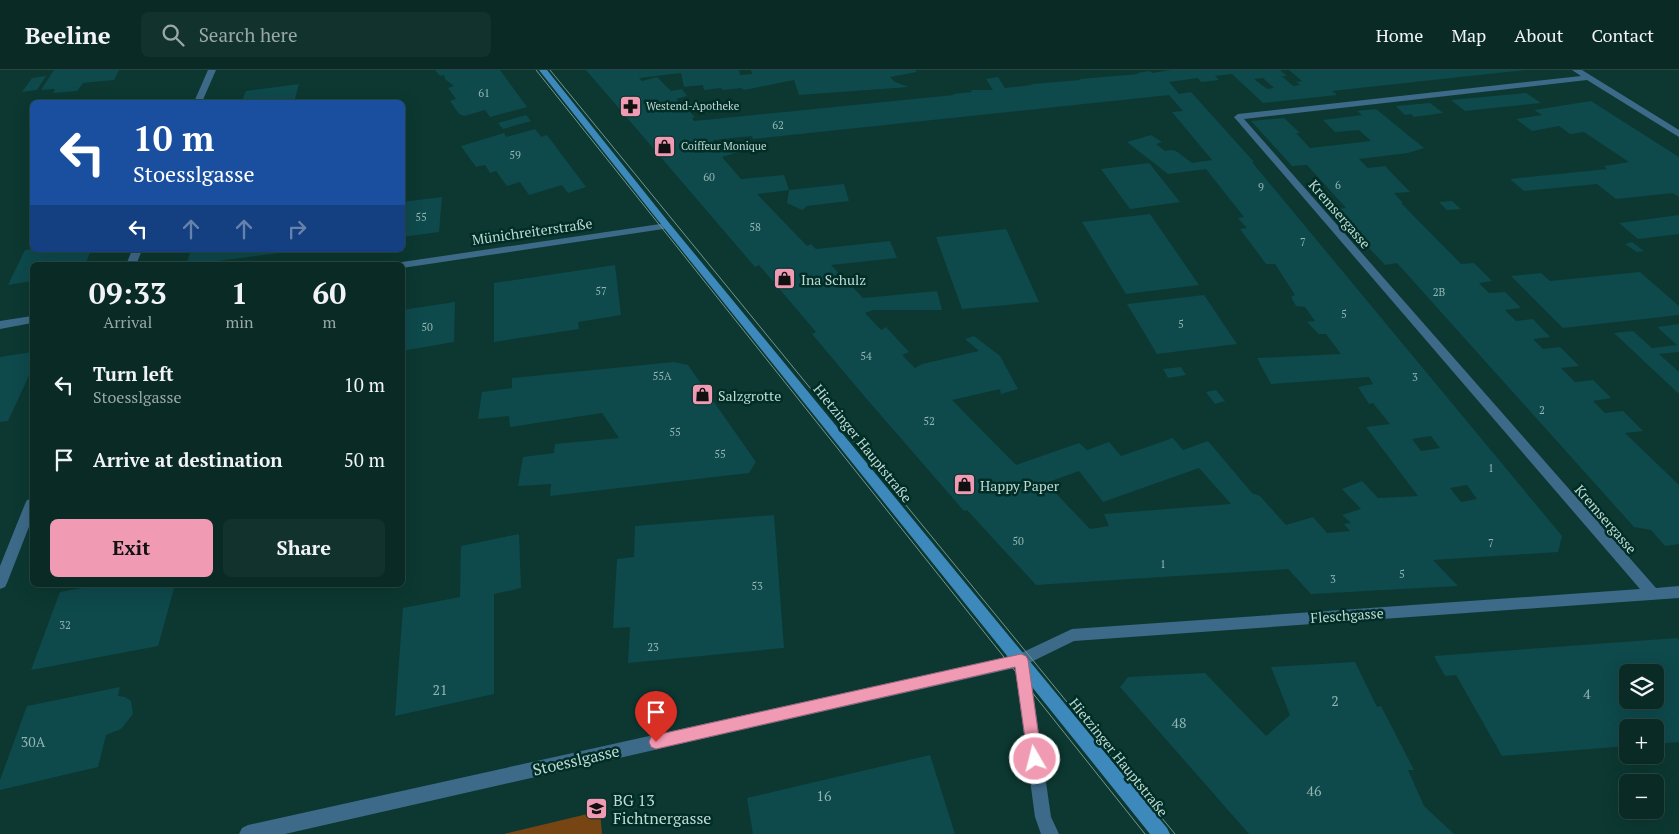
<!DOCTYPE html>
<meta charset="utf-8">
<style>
body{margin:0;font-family:"PT Serif",serif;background:#12322d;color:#f1f3f6;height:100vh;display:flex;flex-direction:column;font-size:19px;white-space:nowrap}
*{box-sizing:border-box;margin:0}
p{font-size:16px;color:#99a7a7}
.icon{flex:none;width:28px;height:28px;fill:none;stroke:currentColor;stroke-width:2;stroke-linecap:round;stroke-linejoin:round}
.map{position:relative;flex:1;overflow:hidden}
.panel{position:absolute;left:30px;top:192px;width:375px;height:325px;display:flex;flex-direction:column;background:#092a25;border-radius:8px;box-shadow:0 5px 20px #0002,0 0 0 1px #294642}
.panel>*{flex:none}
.top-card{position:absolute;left:30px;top:30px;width:375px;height:152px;border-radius:8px;box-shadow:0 5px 20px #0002,0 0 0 1px #294642;background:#1a4fa0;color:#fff;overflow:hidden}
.controls{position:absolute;left:1619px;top:594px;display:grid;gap:10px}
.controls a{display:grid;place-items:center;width:45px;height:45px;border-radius:8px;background:#092a25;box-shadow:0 5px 20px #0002,0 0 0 1px #294642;font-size:25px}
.pin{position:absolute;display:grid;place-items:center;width:42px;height:42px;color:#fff;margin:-51px -21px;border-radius:50% 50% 50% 0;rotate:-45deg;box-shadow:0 0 5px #0007}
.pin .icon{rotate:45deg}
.me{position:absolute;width:55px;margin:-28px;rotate:352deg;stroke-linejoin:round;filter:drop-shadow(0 0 4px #0008)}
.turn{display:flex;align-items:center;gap:18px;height:105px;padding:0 20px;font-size:22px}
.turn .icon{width:65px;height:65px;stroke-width:2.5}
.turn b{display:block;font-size:35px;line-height:42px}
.lanes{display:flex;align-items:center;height:48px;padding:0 20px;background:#0003;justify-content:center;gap:25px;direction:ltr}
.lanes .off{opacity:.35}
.eta{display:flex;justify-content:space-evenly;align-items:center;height:85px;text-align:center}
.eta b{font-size:30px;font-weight:700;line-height:35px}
.primary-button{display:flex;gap:10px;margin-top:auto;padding:10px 20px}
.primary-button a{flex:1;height:58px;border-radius:8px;background:#f19ab4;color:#111;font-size:20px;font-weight:700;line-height:58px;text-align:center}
.primary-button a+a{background:#12322d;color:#f1f3f6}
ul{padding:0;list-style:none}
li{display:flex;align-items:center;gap:15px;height:75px;padding:0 20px}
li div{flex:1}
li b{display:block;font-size:19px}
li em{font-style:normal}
header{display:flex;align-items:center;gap:30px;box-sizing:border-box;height:70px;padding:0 25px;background:#092a25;border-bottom:1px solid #294642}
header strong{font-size:24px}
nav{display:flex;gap:28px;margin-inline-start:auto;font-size:18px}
.search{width:350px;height:45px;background:#12322d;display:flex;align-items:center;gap:12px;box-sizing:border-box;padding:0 18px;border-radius:8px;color:#99a7a7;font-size:19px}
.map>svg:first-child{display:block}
.green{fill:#774514}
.building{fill:#0e494c;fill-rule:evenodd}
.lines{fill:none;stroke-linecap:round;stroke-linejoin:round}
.minor{fill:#3d6a89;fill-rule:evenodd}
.secondary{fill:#3e89bb;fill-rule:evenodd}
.tram{stroke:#73958f;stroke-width:1}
.route{fill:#f19ab4;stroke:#9d6475}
.labels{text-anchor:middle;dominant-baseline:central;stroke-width:5;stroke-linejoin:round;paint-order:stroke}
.number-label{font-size:11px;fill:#92b5b1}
.far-poi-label{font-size:11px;fill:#bed9d3;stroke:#002e27;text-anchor:start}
.street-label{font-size:14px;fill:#bed9d3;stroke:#002e27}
.poi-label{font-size:14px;fill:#bed9d3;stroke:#002e27;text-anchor:start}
.near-number-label{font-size:14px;fill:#92b5b1}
.near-street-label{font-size:16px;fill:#bed9d3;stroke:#002e27}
.near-poi-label{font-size:16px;fill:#bed9d3;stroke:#002e27;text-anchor:start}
</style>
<header>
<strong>Beeline</strong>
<div class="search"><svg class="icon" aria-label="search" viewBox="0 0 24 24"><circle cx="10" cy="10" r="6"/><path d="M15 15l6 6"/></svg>Search here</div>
<nav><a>Home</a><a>Map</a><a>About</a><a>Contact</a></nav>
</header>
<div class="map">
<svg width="1679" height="764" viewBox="0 0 1679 764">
<rect width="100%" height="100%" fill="#0c3831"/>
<polygon class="green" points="600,741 602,764 504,764"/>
<g class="building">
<polygon points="54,0 119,0 114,10 83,13 77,21 53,23 55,19 41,20"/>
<polygon points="435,0 500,0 527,37 490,47 485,40 464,46 459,44 450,31 456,29 448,18 454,16 445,9 444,5 440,6"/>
<path d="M586,0H739L740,5L752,4L751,0H915L917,2L890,7L895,12L909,17L799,25L794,10L744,20L741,18L723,20L721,18L704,20L703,15L684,17L681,3L639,8L642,11L657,7L671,21L682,19L687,26L676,29L695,47L692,48L694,51L954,25L953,24L972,22L971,20H993L986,9L998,7L1005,18L1032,15L1031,14L1081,10L1080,9L1139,4L1137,3L1150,1L1152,3L1171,0H1280L1287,6H1282L1293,16L1300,15L1296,12L1302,11L1289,0H1525L1332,21L1337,25L1263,33L1232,4L1215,6L1219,10L1201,12L1198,8L1169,12L1179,24L1191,22L1254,92H1252L1562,466L1558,482L1433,490L1458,516L1311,524L1288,499L1036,515L967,440L964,441L865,327L812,264L816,262L759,195L755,197ZM1263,8L1274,18L1267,19L1254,9ZM1169,25L1183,41L1172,42L1212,90L1192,93L1176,81L1171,80L1165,81L1156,74L1162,72L1151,65L1127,72L1168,104L1206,99L1244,147L1238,148L1247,158L1240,159L1266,194H1275L1295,225L1291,227L1296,236L1305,237L1315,251L1307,252L1319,264H1326L1341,284L1257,288L1271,314L1369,307L1373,314L1358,317L1369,334L1373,333L1390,354L1366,357L1418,426L1378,428L1362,411L1342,419L1361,439L1342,445L1351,453L1344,454L1350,461L1327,463L1313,447L1286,455L1260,426L1252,423L1208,371L1183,380L1173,368L1121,386L1109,372L1087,380L1079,373L1016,395L952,330L1000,319L1001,324L1018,319L1000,286L974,266L965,269L979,281L922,294L915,298L902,285L909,282L886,257L881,260L865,243L873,240H942L937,221L863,228L831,195L897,188L890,171L816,179L811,174L807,176L757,124L789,120L784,105L741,109L722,87L742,81L734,72L714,73L713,70L752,66L753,69ZM1431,366L1440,378L1421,381L1412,369ZM1199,398L1231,434L1104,444L1109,456L1090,459L1046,413L1079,401L1103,432ZM1467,415L1477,429L1461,432L1450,418Z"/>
<polygon points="46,6 37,20 22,22 32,8"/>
<polygon points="299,14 294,32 241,32 246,21"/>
<polygon points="1526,23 1541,33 1465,41 1451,30"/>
<polygon points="1591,31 1679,87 1679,127 1673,123 1616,129 1597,114 1524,121 1510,109 1607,99 1604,96 1629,92 1584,62 1570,64 1559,56 1532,61 1516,49 1542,45 1534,40"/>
<polygon points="1430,33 1443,43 1414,47 1411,44 1405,45 1396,36"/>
<polygon points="1376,39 1424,78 1408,83 1359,89 1368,98 1385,96 1410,122 1394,123 1403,133 1401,133 1461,194 1474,193 1492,211 1479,213 1489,223 1505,222 1521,238 1505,240 1516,251 1533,249 1550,267 1533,269 1543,279 1560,277 1579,296 1561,298 1575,312 1593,310 1611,328 1593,331 1605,343 1623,341 1643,361 1625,363 1679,415 1679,474 1665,476 1651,460 1634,457 1397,193 1385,195 1333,139 1346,138 1307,95 1292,96 1251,51 1284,48 1300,63 1296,63 1310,78 1371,71 1359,60 1335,62 1323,50 1362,45 1357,41"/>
<polygon points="526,45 531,51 503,59 498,53"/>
<polygon points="535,59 541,67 547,65 586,117 568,123 562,115 529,125 520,112 507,116 496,101 490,103 485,95 476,97 461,76 504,63 506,67"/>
<polygon points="1149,93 1180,132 1130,139 1101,99"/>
<polygon points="844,114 849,131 807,136 802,140 787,133 789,120"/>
<polygon points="442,127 439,162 402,167 402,132"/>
<polygon points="1452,131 1461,139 1447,140 1439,132"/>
<polygon points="1150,144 1199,215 1126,224 1082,152"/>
<polygon points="1679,145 1679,164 1638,169 1619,153"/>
<polygon points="1006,159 1039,232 962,239 936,167"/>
<polygon points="1632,172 1644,181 1637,182 1625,174"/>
<polygon points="32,179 32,180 91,180 85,195 32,195 32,211 8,215 25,180"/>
<polygon points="191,180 294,180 294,181 186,195"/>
<polygon points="615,195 621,245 578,252 579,259 494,272 494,213"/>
<polygon points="1640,202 1679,236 1679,245 1563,258 1511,206 1541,203 1550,211"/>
<polygon points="1204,225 1237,274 1157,284 1127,234"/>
<polygon points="455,232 454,272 402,281 402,240"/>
<polygon points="1679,254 1679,282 1659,284 1679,302 1679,324 1614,263 1633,261 1652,278 1677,275 1657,257"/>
<polygon points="32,282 32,299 8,351 0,352 0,287"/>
<polygon points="674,292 688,295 756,392 749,403 550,426 551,414 518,416 523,387 554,383 555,374 619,368 602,343 510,357 509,346 478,349 482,322 512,318 512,308"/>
<polygon points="1181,297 1186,305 1168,308 1163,299"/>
<polygon points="1216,320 1225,331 1215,334 1206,322"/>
<polygon points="774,445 784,578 628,593 630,557 613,558 617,489 634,487 635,456"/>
<polygon points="519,464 521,518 494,524 494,624 395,646 403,538 460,527 461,476"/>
<polygon points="99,515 175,515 158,576 31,600 60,522"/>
<path d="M1677,568L1679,570V672L1655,674V658H1628V676L1502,686L1456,605L1445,606L1434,586ZM1628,602H1655V630H1628Z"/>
<polygon points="1355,592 1377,637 1381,636 1414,700 1408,700 1424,736 1454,764 1249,764 1120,617 1128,607 1205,603 1266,666 1290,645 1271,597"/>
<polygon points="120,617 118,626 125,627 131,631 133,644 121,659 106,665 98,697 0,720 0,710 27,636"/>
<polygon points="930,685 955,764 753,764 747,728"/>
</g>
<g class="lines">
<g class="minor">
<polygon points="208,0 216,0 202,32 194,32"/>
<polygon points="1572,0 1582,0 1679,60 1679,67 1587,10 1244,49 1656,518 1679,516 1679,528 1074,571 1029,593 1051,747 1059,764 1041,764 1035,747 1015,598 285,764 239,764 242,758 248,755 1019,584 1072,559 1640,519 1234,47 1238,44 1581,6"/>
<polygon points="667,153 670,154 670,158 402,198 402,195 397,195 402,192"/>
<polygon points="132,180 142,180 136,195 126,195"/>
<polygon points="32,246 32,253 0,259 0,251"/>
<polygon points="32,429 32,449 7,513 5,517 0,519 0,496 25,434 27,430"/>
</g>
<polygon class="secondary" points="539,0 547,0 670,154 1167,758 1170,764 1150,764 664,158"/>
<g class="tram">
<polyline points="536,0 1145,764"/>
<polyline points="550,0 1175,764"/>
</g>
</g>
<polygon class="route" points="1021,584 1026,586 1028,590 1042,689 1040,694 1035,696 1030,694 1028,689 1015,597 656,679 651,677 649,672 651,667 656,665"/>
<defs>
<symbol id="pharmacy-square" viewBox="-11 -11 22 22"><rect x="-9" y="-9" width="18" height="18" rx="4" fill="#f19ab4" stroke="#002e27"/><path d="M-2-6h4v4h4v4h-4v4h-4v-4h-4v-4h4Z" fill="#111"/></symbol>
<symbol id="shop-square" viewBox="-11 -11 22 22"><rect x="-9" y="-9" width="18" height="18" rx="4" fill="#f19ab4" stroke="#002e27"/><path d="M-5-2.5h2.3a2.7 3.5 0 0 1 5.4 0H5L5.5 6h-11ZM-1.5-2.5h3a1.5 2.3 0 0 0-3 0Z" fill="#111"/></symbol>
<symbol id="school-square" viewBox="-11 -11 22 22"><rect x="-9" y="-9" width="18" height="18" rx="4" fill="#f19ab4" stroke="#002e27"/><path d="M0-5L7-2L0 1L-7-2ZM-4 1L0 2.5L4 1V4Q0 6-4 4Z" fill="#111"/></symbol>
</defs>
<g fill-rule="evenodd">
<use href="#pharmacy-square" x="618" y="24" width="25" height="25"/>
<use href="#shop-square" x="652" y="64" width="25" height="25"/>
<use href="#shop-square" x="772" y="196" width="25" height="25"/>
<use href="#shop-square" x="690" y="312" width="25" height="25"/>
<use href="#shop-square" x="952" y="402" width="25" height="25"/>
<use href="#school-square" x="584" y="726" width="25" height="25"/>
</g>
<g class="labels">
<g class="number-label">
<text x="484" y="23">61</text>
<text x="778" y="55">62</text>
<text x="515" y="85">59</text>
<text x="709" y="107">60</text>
<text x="1338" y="115">6</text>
<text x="1261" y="117">9</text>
<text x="421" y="147">55</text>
<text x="755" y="157">58</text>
<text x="1303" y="172">7</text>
<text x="601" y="221">57</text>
<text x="1439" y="222">2B</text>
<text x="1344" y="244">5</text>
<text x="1181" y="254">5</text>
<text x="427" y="257">50</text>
<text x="866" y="286">54</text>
<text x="662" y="306">55A</text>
<text x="1415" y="307">3</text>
<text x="1542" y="340">2</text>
<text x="929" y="351">52</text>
<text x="675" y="362">55</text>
<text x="720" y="384">55</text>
<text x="1491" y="398">1</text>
<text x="1018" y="471">50</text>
<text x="1491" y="473">7</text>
<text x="1163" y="494">1</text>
<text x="1402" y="504">5</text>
<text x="1333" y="509">3</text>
<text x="757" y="516">53</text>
<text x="65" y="555">32</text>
<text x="653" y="577">23</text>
</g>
<g class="far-poi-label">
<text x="646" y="36">Westend-Apotheke</text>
<text x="681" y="76">Coiffeur Monique</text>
</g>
<g class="street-label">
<text transform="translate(1340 144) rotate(49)">Kremsergasse</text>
<text transform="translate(532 161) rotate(-8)">Münichreiterstraße</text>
<text transform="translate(863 373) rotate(51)">Hietzinger Hauptstraße</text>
<text transform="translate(1606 449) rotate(49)">Kremsergasse</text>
<text transform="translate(1347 545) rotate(-4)">Fleschgasse</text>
<text transform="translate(1119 687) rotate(51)">Hietzinger Hauptstraße</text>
</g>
<g class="poi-label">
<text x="801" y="209">Ina Schulz</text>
<text x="718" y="325">Salzgrotte</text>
<text x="980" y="415">Happy Paper</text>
</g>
<g class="near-number-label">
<text x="440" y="619">21</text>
<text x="1587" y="623">4</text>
<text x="1335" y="630">2</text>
<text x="1179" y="652">48</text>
<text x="33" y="671">30A</text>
<text x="1314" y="720">46</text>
<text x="824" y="725">16</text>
</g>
<g class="near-street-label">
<text transform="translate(576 690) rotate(-13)">Stoesslgasse</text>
</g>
<g class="near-poi-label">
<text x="613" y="730">BG 13<tspan x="613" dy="18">Fichtnergasse</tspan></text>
</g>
</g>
</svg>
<div class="controls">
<a><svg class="icon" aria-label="layers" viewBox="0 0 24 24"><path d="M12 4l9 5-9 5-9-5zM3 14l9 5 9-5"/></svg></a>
<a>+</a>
<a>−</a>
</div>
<div class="pin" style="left:656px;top:672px;background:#d93025"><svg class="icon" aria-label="arrive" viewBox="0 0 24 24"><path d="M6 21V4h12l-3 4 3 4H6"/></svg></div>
<svg class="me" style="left:1035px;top:689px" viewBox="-20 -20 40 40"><circle r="17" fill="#f19ab4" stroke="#fff" stroke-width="3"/><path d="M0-11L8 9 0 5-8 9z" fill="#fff"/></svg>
<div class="top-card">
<div class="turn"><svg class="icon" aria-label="left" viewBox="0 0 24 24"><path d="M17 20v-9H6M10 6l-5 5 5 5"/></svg><div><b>10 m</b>Stoesslgasse</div></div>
<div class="lanes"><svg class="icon" aria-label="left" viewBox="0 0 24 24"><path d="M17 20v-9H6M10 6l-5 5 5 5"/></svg><svg class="icon off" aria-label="ahead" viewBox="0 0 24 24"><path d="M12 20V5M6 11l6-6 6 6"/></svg><svg class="icon off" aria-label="ahead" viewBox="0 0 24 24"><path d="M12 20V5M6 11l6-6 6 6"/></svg><svg class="icon off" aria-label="right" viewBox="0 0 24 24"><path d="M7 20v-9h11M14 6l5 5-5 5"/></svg></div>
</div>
<section class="panel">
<div class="eta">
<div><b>09:33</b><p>Arrival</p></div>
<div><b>1</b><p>min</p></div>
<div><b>60</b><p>m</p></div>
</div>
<ul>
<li><svg class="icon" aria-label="left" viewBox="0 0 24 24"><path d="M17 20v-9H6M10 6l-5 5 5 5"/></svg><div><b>Turn left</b><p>Stoesslgasse</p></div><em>10 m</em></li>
<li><svg class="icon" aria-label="arrive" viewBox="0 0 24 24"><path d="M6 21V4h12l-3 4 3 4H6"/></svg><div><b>Arrive at destination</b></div><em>50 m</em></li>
</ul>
<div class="primary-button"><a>Exit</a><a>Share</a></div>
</section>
</div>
